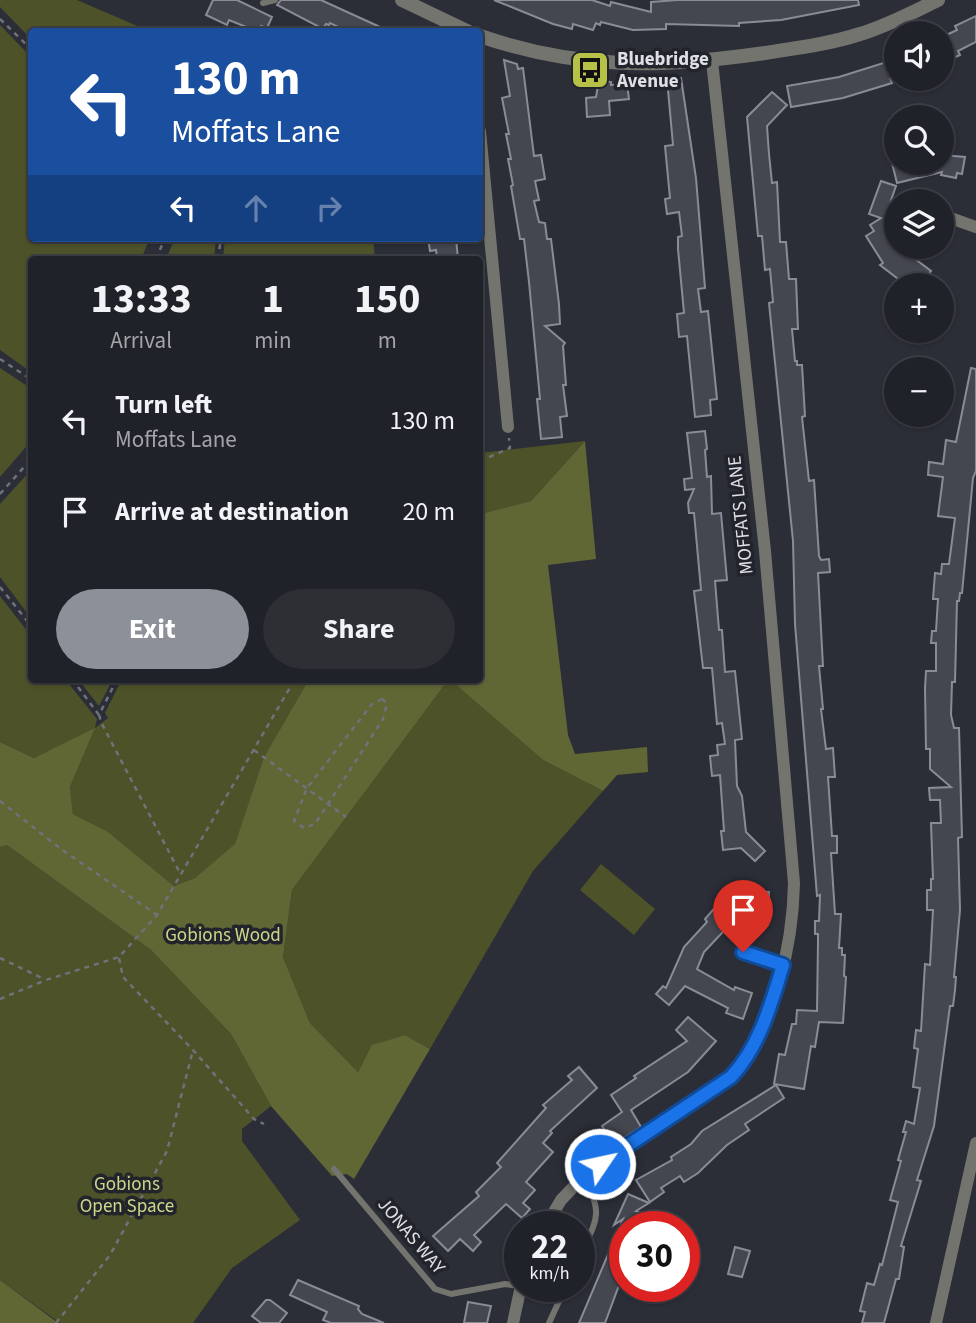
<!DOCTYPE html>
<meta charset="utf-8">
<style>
body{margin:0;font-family:"Source Sans 3",sans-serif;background:#2d2f35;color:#f1f3f6;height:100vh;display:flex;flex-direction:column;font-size:26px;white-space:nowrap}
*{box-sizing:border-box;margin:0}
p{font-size:23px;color:#a2a4a8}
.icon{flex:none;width:38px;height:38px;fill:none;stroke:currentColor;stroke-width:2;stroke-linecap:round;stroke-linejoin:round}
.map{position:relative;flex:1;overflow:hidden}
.panel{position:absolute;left:28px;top:256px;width:455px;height:427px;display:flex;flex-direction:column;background:#202229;border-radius:7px;box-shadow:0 2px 5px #0004,0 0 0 2px #3d3f46}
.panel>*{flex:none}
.banner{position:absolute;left:28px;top:28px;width:455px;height:214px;border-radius:7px;box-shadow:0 2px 5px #0004,0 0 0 2px #3d3f46;background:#1a4fa0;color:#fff;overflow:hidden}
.controls{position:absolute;left:884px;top:21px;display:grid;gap:14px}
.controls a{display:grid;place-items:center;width:70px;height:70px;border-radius:50%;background:#202229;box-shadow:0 2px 5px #0004,0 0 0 2px #3d3f46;font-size:35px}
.speed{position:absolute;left:504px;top:1211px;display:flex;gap:14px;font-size:35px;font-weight:700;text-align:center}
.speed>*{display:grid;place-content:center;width:91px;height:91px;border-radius:50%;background:#202229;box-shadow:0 2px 5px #0004,0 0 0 2px #3d3f46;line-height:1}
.speed small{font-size:18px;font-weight:400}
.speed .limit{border:10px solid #d22;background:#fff;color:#111}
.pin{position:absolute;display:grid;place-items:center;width:60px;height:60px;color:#fff;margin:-72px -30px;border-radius:50% 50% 50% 0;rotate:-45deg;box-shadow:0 0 7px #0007}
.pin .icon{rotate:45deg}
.me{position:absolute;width:77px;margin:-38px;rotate:56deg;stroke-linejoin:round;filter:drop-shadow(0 0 5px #0008)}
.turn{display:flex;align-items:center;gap:24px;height:147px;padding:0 28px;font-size:32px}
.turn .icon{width:91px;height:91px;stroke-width:2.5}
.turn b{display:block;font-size:49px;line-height:60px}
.lanes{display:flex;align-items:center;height:66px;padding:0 28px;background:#0003;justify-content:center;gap:35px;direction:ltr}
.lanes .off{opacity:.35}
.eta{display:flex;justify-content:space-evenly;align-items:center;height:119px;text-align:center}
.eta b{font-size:42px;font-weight:700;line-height:49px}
.primary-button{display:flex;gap:14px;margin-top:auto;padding:14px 28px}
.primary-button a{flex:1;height:80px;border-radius:42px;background:#8c9099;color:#fff;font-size:28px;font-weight:700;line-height:80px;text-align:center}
.primary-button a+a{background:#2d2f35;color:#f1f3f6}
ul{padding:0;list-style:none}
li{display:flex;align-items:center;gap:21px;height:91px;padding:0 28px}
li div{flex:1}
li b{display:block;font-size:26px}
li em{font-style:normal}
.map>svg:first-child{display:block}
.green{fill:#4e5229}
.forest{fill:#616635}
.building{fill:#444750;stroke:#898c97;stroke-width:2}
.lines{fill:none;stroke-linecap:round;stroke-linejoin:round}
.path{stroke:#70727a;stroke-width:2.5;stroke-dasharray:5 5;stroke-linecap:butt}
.service{stroke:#74746f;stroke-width:6}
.minor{stroke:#74746f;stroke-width:12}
.tertiary{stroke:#74746f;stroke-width:14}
.route-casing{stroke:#114b97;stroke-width:18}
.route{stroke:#1a73e8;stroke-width:12}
.labels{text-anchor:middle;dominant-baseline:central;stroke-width:7;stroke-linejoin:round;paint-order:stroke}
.poi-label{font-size:19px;font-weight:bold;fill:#dfe0e6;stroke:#22242c;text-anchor:start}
.street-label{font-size:19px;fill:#dfe0e6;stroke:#22242c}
.park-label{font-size:19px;fill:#ced689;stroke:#22242c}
</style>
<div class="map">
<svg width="976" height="1323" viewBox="0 0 976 1323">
<rect width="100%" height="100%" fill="#2b2e37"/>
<g class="green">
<polygon points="0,0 77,0 149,31 32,32 31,39 0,7"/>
<polygon points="0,25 31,57 32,238 150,238 141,259 32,259 31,372 0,350"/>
<polygon points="175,238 216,238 214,259 166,259"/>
<polygon points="225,238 373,238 375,259 223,259"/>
<polygon points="0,368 32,389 31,441 0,477"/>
<polygon points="585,441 531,501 480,514 480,453"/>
<polygon points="31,470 31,618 0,577 0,504"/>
<polygon points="0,596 31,636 32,679 65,679 97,719 95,728 108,718 105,713 122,679 309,679 264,757 235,845 195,878 174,886 107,831 73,814 70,787 94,730 34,758 0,742"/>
<polygon points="78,679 113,679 99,706"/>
<polygon points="449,679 543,760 603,791 533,871 430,1049 405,1035 373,1045 358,1072 310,1023 283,957 292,890"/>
<polygon points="7,845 151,950 231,1034 271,1106 242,1129 242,1141 300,1220 232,1268 193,1323 60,1323 0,1280 0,847"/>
<polygon points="601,864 655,909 634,935 580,890"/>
</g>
<g class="forest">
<polygon points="585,441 596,559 548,565 568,735 575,754 647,747 648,772 617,775 603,791 543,760 449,679 292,890 283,957 310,1023 358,1072 372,1045 405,1035 430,1049 354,1179 347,1174 332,1176 271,1106 231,1034 151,950 7,845 0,847 0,742 34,758 95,728 70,787 73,814 107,831 174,886 195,878 235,844 264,757 309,679 480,679 480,514 531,501"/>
<polygon points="0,1280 57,1322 60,1323 0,1323"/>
</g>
<g class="building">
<polygon points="213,0 237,0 272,17 267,28 261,26 259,32 229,20 227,25 206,15"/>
<polygon points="281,0 321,0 391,32 349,32 330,23 329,25 326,24 323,29 277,5"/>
<polygon points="494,0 592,0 610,6 611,2 651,12 651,2 677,0 858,0 859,5 781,20 739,23 739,26 666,24 666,29 633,30 601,22 600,25 596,23 593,30 573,24 572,29 553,24"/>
<polygon points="976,16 976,42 958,51 960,55 942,63 942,37 957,30 955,26"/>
<polygon points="896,59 896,76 890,78 892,83 843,98 791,107 787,86 839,77"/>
<polygon points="504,60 517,64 518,69 523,68 534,156 541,155 545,179 535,181 539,200 534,201 539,222 545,223 547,239 551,239 559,304 560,324 545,326 565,343 563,346 566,385 563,385 567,416 560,417 562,437 541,439 537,399 540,399 529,282 524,239 520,239 511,186 513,185 508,159 511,159 506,134 509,134 502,98 510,96"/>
<polygon points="681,78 696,178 705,288 698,289 701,312 708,311 717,399 710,400 711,415 695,417 687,336 679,337 677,314 684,313 678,249 678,237 682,236 679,212 667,214 665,199 670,198 665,146 673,145 667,79"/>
<polygon points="599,80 611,82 611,85 627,84 629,99 609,101 610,115 587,117 586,98 596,97"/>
<polygon points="772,92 787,105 767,126 769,154 772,183 777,182 780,242 786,242 789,279 796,279 798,329 792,329 795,361 797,361 797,365 802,365 805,416 802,417 809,481 814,480 819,556 821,560 829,559 830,572 818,573 823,666 819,666 823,709 821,709 826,749 833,748 835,777 828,777 832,836 837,836 837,853 831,853 835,914 841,914 839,948 842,948 842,955 845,955 844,976 846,977 843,1023 819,1022 815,1047 811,1046 804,1089 774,1084 779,1054 785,1055 792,1024 796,1024 797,1010 817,1011 818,942 818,934 815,934 815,921 819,921 820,895 817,896 795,624 793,541 769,303 773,302 770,269 765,270 762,236 758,236 747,117"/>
<polygon points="942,155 965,157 962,174 957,173 956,178 941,175 942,172 897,183 892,163 942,163"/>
<polygon points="881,181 896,186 890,203 896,205 896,209 889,227 895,237 890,240 931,271 920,285 906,285 880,265 883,263 866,236 874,231 870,225 881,218 869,214"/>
<polygon points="428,238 456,238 458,259 437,259 436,250 430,251"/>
<polygon points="971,368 976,369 976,471 973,478 962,593 960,593 959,601 957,601 955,682 952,682 951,715 954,728 959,728 962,837 958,838 960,910 954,977 956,977 955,990 953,1006 950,1006 934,1126 917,1180 921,1181 901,1246 904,1247 899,1279 896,1279 884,1323 862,1323 865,1312 860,1311 867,1283 874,1285 880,1264 882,1265 898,1202 890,1200 901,1161 898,1160 906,1132 903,1132 906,1121 914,1124 920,1088 913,1087 918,1049 914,1048 916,1030 921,1031 925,964 930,965 933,910 927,910 927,890 931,890 931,879 933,879 931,823 941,823 940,800 930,800 929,788 951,787 930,769 930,749 926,749 925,688 926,671 936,671 936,643 931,643 932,631 936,631 938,599 933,599 935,573 941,574 942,564 949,564 955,518 938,516 943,477 928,475 929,462 943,464 946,440 956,442"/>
<polygon points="705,431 707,449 705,450 707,477 711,476 712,514 721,513 727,580 715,581 719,630 722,630 725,672 735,671 742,739 735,740 737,786 742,796 746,832 765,851 755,861 741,848 723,850 721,831 724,831 720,775 712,776 710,756 718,755 717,745 725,744 722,723 717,724 712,668 703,668 694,591 701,590 694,513 689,513 688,503 694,489 685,490 684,479 692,478 687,433"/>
<polygon points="752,891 769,892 768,925 757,925 757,920 735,919 704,952 697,969 734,990 735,987 752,993 743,1019 726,1013 728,1008 685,986 669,1005 656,994 663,986 666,988 684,947 707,922 705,919 717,905 752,894"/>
<polygon points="688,1017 716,1041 688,1072 631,1110 641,1127 621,1140 618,1135 611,1140 602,1126 622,1112 611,1095 636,1078 634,1076 687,1041 676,1030"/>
<polygon points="579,1067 597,1088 550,1131 552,1133 543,1143 553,1152 526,1182 535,1190 523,1203 530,1209 522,1218 506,1204 474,1235 481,1242 473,1251 460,1239 448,1251 433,1236 479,1196 476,1192 501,1167 497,1163 546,1108 543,1105 572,1080 568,1076"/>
<polygon points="776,1085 784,1098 745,1124 749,1130 727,1145 698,1173 684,1182 680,1176 661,1188 664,1192 650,1202 636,1180 672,1160 671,1157 691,1144 702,1131"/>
<polygon points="628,1194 649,1203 636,1211 652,1218 649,1227 625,1227 625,1269 605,1323 579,1323 623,1219 614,1225"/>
<polygon points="735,1247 750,1251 742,1277 728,1274"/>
<polygon points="298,1280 359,1306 358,1309 362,1314 384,1323 331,1323 323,1320 327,1312 290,1295"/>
<polygon points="266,1300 270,1300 287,1313 279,1323 261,1323 252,1316"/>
<polygon points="468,1302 491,1306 487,1323 464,1323"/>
</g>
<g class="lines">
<g class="path">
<polyline points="0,19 32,50"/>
<polyline points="156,259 165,238"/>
<polyline points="218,259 221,238"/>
<polyline points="0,359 32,380"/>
<polyline points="480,461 510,448 509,438"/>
<polyline points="0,494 32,458"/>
<polyline points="0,587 32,627"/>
<polyline points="72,679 99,715"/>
<polyline points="117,679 99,715 102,724 181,875"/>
<polygon points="382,699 387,703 383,719 315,824 304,828 294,821 307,788 372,704"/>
<polyline points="254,750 346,817"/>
<polyline points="0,801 61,849 157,915"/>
<polyline points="0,958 44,979"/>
<polyline points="119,958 123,977 193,1050 254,1119 264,1124"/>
<polyline points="0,999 46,980 119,957 157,915 295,679"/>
<polyline points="56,1323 110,1255 167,1151 193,1050"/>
</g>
<g class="service">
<polyline points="263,3 275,0"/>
<polyline points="334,1169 435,1289 451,1294 505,1284 520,1286"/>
<path d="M579,1257C597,1219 604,1216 584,1176"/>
<polyline points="549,1323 566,1286"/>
</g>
<g class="minor">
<polyline points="480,131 508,427"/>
<polyline points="942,215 976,227"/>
<polyline points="743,952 783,965"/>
<path d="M545,1227L561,1200L584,1176L731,1077C774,1031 793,944 794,883L765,551L712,61"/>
<polyline points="513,1323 521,1286"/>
<polyline points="936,1323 976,1143"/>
</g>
<g class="tertiary">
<polyline points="402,0 469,32"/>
<path d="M480,36C580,70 661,68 765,53C797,48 829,44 860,34C887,26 913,12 938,0"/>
</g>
</g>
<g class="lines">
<defs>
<path id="route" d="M600,1164L731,1077C760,1046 771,1004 783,965L743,952"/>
</defs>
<use href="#route" class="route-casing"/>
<use href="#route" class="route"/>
</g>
<defs>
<symbol id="bus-square" viewBox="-11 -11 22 22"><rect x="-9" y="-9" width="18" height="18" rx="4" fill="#b7c148" stroke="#22242c"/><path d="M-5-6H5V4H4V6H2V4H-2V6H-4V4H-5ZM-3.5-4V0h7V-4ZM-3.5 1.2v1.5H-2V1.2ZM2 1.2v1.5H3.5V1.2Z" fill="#111"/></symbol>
</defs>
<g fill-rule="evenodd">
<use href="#bus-square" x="568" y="48" width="44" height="44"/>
</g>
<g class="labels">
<g class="poi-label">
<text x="617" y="59">Bluebridge<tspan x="617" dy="22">Avenue</tspan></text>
</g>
<g class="street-label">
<text transform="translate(741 515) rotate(-96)">MOFFATS LANE</text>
<text transform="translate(411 1236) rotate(50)">JONAS WAY</text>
</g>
<g class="park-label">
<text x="223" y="935">Gobions Wood</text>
<text x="127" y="1184">Gobions<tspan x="127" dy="22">Open Space</tspan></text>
</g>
</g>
</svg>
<div class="controls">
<a><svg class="icon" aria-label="sound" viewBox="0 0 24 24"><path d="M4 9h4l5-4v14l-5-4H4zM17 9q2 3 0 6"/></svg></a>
<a><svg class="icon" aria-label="search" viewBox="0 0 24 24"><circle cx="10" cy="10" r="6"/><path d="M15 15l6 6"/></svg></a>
<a><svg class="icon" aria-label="layers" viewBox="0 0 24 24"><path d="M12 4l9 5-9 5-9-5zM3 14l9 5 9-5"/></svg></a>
<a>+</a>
<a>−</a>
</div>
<div class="speed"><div>22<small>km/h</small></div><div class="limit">30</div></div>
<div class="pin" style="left:743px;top:952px;background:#d93025"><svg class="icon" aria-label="arrive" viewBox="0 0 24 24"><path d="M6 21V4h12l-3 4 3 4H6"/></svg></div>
<svg class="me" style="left:600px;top:1164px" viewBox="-20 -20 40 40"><circle r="17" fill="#1a73e8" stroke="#fff" stroke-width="3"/><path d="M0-11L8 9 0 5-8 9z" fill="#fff"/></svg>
<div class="banner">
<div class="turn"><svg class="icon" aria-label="left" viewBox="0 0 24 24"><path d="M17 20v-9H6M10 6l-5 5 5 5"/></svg><div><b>130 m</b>Moffats Lane</div></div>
<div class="lanes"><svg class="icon" aria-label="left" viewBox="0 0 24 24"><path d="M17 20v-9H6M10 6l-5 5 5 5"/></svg><svg class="icon off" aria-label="ahead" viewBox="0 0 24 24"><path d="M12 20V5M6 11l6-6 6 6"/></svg><svg class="icon off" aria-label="right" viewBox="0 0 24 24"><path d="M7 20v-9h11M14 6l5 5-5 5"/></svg></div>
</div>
<section class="panel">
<div class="eta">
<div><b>13:33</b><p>Arrival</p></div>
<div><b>1</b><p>min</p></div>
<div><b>150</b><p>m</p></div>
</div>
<ul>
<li><svg class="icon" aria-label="left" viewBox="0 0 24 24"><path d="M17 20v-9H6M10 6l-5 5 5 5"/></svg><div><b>Turn left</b><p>Moffats Lane</p></div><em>130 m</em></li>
<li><svg class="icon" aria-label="arrive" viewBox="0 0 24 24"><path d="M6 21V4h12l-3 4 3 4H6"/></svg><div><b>Arrive at destination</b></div><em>20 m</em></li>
</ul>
<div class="primary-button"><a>Exit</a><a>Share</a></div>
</section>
</div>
